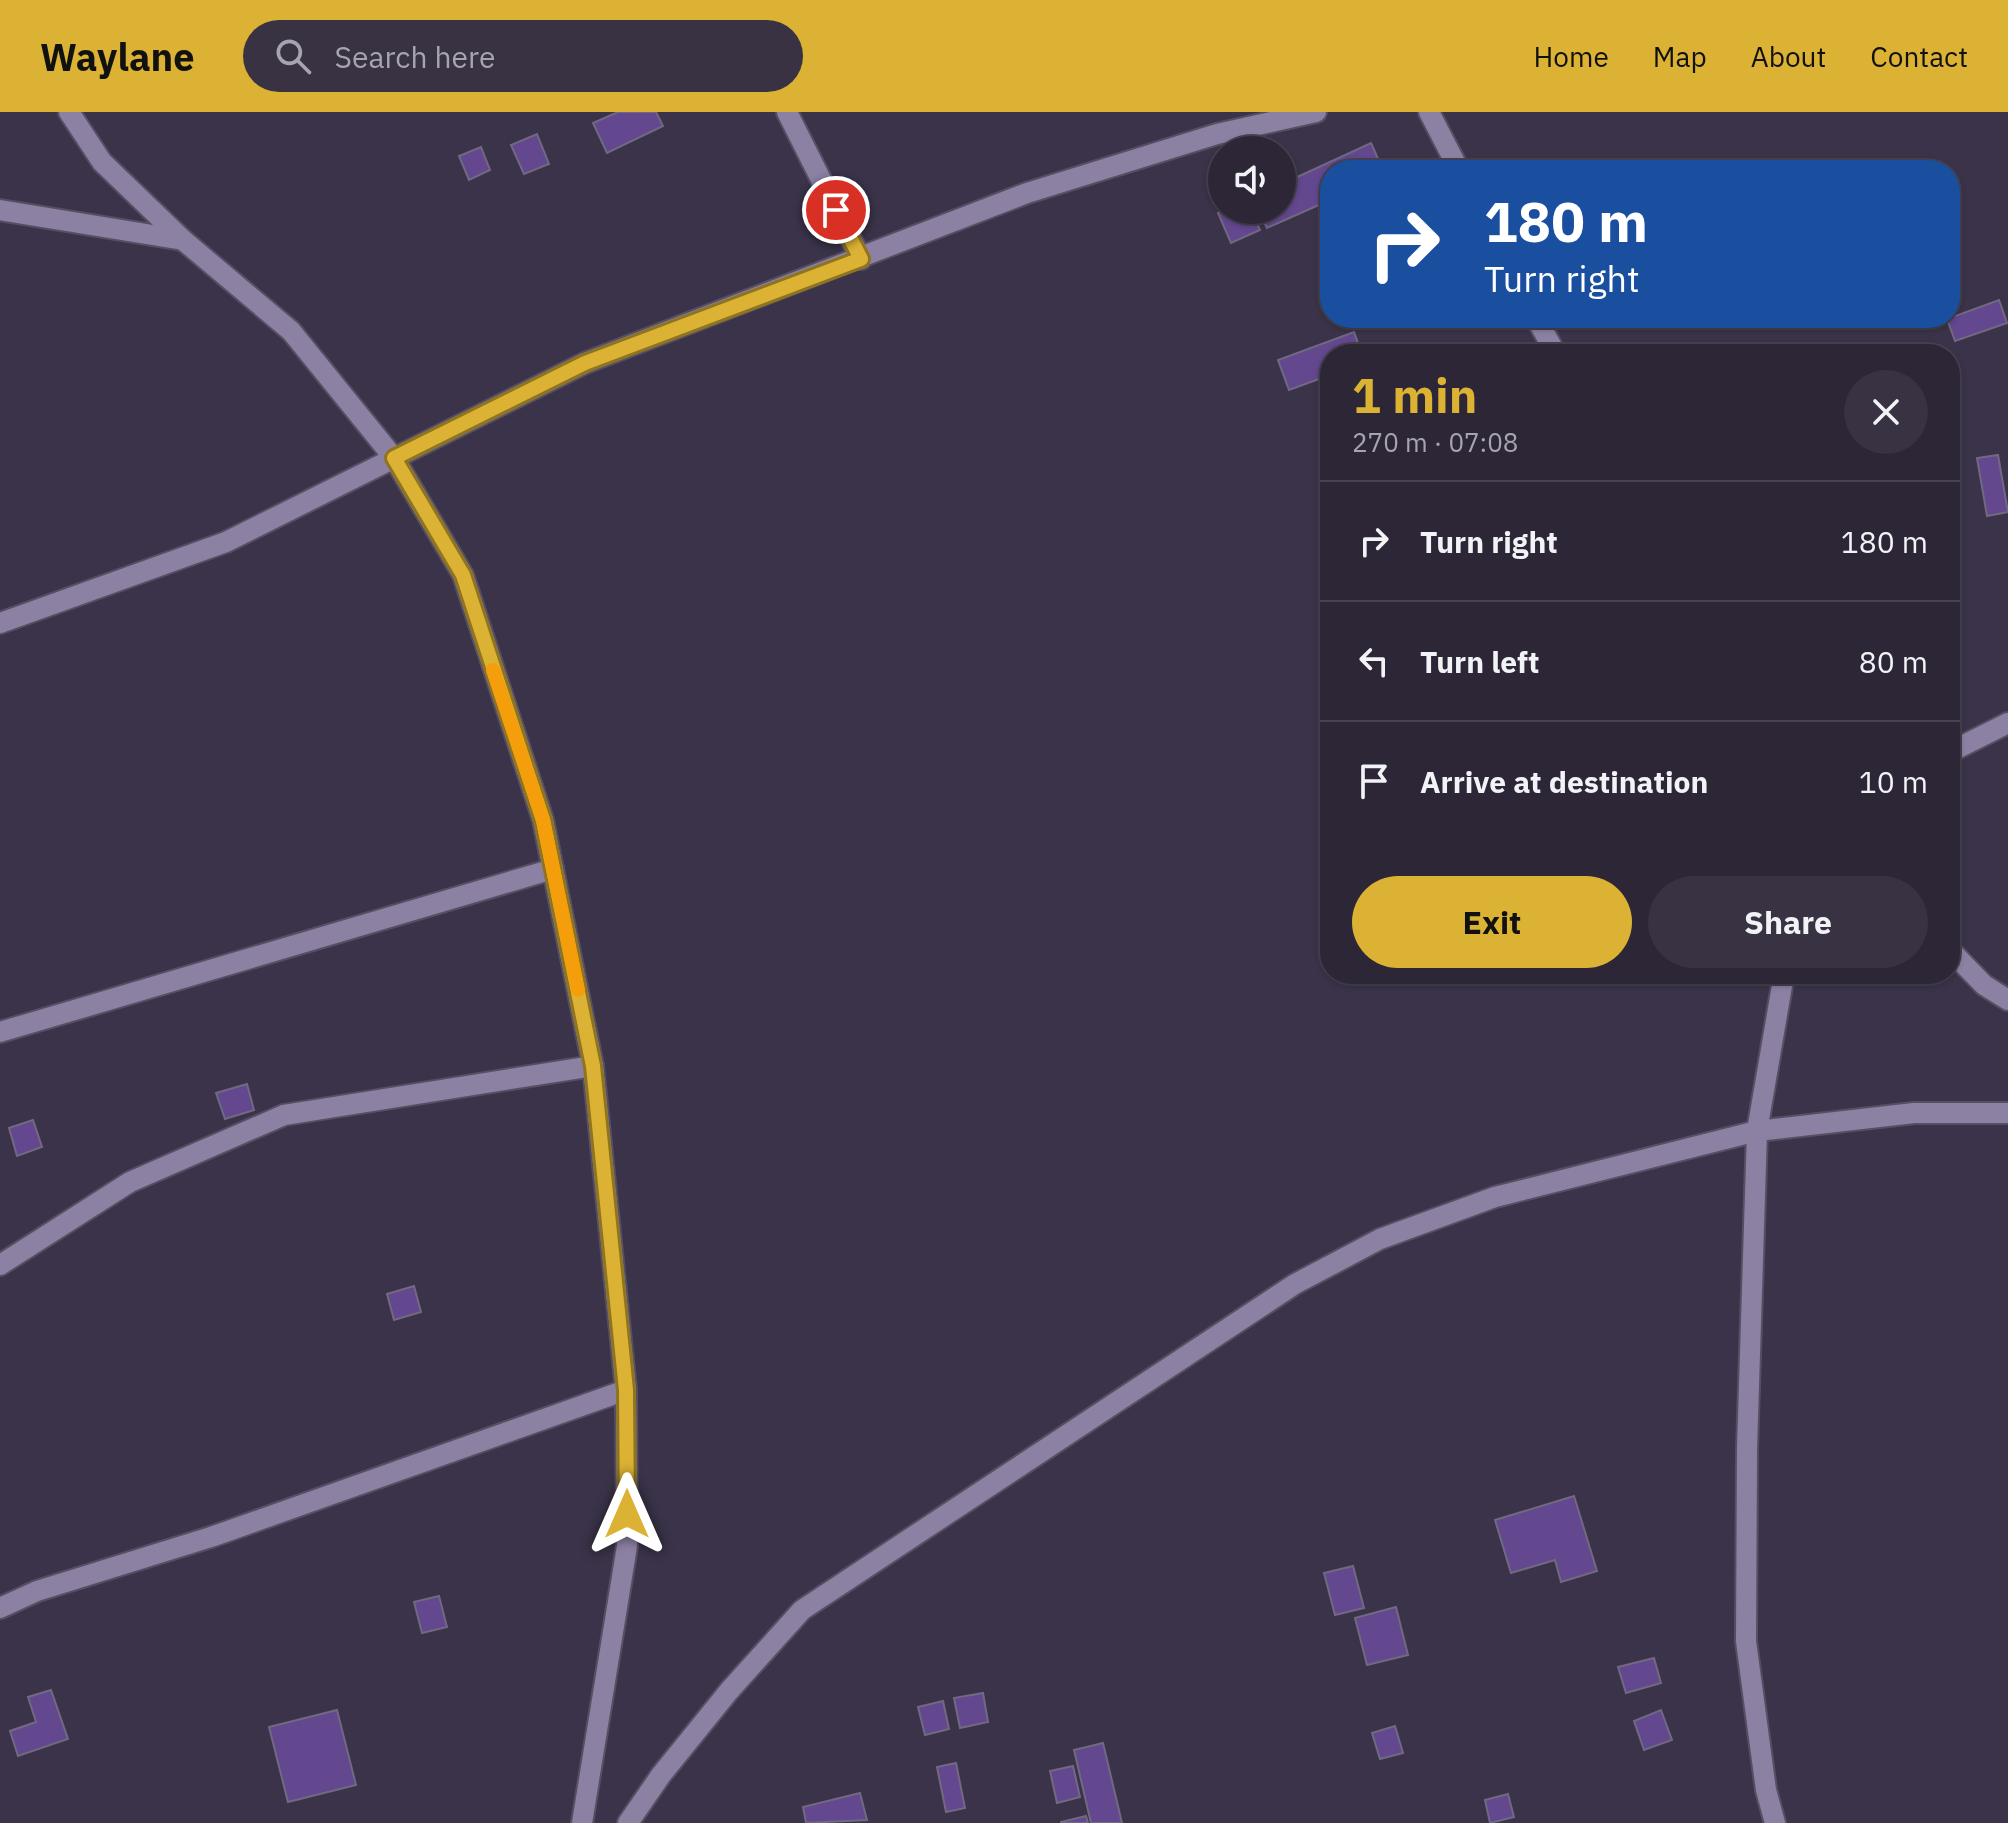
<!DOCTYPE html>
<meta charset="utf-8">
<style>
body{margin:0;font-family:"IBM Plex Sans",sans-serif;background:#383242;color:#f1f3f6;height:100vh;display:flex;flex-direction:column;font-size:30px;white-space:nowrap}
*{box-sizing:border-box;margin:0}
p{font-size:26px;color:#a6a5ad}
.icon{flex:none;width:44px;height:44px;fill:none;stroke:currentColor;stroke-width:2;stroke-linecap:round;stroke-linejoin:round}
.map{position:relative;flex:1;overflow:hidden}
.drawer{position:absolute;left:1320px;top:232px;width:640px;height:640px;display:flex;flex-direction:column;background:#2c2637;border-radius:32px;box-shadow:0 2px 6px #0004,0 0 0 2px #484352}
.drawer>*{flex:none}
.hud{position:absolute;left:1320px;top:48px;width:640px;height:168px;border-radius:32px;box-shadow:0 2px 6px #0004,0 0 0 2px #484352;background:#1a4fa0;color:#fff;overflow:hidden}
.controls{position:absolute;left:1208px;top:24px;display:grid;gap:16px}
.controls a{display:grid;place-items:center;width:88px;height:88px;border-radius:50%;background:#2c2637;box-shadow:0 2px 6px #0004,0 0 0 2px #484352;font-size:40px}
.pin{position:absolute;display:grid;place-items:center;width:68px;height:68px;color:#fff;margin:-34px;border:4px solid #fff;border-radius:50%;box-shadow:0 2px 8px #0007}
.me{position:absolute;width:88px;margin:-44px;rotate:0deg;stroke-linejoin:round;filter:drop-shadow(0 0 6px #0008)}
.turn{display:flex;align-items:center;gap:28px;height:168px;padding:0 32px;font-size:36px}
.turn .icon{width:104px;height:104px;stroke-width:2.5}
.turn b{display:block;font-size:56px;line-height:68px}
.round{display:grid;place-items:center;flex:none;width:84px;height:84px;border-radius:42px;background:#383242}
.summary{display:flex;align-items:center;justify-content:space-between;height:136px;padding:0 32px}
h1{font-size:48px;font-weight:700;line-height:60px;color:#dbb233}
.primary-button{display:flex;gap:16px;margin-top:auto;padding:16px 32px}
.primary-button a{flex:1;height:92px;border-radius:48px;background:#dbb233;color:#111;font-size:32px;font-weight:700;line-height:92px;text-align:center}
.primary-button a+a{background:#383242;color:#f1f3f6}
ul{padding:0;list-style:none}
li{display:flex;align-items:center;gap:24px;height:120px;padding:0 32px;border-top:2px solid #484352}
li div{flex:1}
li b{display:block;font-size:30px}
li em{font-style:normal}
header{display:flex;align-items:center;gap:48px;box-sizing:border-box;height:112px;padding:0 40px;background:#dbb233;color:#111}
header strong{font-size:38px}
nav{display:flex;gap:44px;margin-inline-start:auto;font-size:28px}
.search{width:560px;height:72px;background:#383242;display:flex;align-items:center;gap:20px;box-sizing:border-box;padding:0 28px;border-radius:44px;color:#a6a5ad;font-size:30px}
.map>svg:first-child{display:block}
.building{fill:#63478f;stroke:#716981;stroke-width:2}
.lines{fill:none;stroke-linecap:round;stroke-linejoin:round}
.minor-casing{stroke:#564f64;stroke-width:24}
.minor{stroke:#8c81a3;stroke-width:20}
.route-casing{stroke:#8e7421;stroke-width:20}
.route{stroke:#dbb233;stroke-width:14}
.slow{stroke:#f59e0b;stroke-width:14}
</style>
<header>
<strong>Waylane</strong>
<div class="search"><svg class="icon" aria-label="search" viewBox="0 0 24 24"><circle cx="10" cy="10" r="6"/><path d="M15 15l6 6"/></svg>Search here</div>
<nav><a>Home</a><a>Map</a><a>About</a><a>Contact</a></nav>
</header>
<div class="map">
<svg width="2008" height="1711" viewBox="0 0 2008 1711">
<rect width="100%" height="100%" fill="#3a3349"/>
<g class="building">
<polygon points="618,0 656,0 663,14 607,41 593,11"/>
<polygon points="537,22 549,52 524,62 511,33"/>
<polygon points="1371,31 1383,58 1330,58 1330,88 1267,116 1258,98 1282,98 1282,72"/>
<polygon points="481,35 490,58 469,68 459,44"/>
<polygon points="1224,98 1251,98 1260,118 1231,131 1218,101"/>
<polygon points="1999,188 2007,211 1955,229 1947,207"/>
<polygon points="1354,220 1362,242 1330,242 1330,263 1289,278 1278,248"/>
<polygon points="1998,343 2008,400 1987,404 1977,346"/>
<polygon points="247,972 254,998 225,1007 216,981"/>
<polygon points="33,1008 42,1035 17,1044 9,1016"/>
<polygon points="414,1174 421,1200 394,1208 387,1182"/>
<polygon points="1574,1384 1597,1459 1561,1470 1555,1448 1511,1461 1495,1408"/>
<polygon points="1353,1454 1364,1496 1335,1503 1324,1461"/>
<polygon points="439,1484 447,1515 422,1521 414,1490"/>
<polygon points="1396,1495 1408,1543 1367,1553 1355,1506"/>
<polygon points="1654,1546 1661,1571 1626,1581 1618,1555"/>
<polygon points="51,1578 68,1627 18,1644 10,1619 36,1610 28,1585"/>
<polygon points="983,1581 988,1610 960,1616 954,1586"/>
<polygon points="943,1589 949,1617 925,1623 918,1595"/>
<polygon points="337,1598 356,1673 288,1690 269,1615"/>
<polygon points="1661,1598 1672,1628 1644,1638 1634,1609"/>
<polygon points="1395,1614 1403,1641 1380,1647 1372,1621"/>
<polygon points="1103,1631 1122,1711 1091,1711 1074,1638"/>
<polygon points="956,1651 965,1696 946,1700 937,1655"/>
<polygon points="1073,1654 1080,1685 1057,1691 1050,1659"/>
<polygon points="860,1681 867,1708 806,1711 803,1695"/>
<polygon points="1508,1682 1514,1705 1490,1711 1485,1688"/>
<polygon points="1086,1704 1088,1711 1061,1711 1061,1710"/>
</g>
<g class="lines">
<defs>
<g id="minor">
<polyline points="69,0 102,50 183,128 291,219 394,346 463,463 543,708 593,954 626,1278 627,1434 582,1711"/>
<polyline points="787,0 861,147"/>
<polyline points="1429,0 1459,58"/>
<polyline points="0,98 183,128"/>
<polyline points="1536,206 1556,242"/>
<polyline points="0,511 226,430 585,251 1027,81 1217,22 1316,0"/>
<polyline points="1950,640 2008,611"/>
<polyline points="1950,838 1984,873 2008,888"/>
<polyline points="0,920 553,757"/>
<polyline points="0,1153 130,1070 284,1003 593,954"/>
<polyline points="0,1496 37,1479 211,1425 626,1278"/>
<polyline points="628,1711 661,1663 729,1579 802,1498 1295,1172 1380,1127 1495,1085 1757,1019 1914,1001 2008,1001"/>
<polyline points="1775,1711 1766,1678 1746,1529 1747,1337 1757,1019 1784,862"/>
</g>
</defs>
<use href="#minor" class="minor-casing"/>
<use href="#minor" class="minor"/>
</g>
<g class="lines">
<defs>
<polyline id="route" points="627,1402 626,1278 593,954 543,708 463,463 394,346 585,251 861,147 836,98"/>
</defs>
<use href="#route" class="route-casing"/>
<use href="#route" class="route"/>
<polyline class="slow" points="493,558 543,708 578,878"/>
</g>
</svg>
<div class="controls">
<a><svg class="icon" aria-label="sound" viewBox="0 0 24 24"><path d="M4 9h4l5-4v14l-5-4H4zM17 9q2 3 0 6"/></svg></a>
</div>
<div class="pin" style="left:836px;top:98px;background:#d93025"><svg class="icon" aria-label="arrive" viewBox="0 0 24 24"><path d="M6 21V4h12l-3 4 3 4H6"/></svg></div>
<svg class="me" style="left:627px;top:1402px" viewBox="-20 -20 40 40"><path d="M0-17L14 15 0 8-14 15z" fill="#dbb233" stroke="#fff" stroke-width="4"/></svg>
<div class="hud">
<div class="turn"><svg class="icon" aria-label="right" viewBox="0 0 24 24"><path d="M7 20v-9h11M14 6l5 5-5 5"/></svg><div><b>180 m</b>Turn right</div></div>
</div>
<section class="drawer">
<div class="summary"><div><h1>1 min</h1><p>270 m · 07:08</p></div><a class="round"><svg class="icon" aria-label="close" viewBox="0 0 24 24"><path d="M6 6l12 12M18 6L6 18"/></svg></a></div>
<ul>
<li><svg class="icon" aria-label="right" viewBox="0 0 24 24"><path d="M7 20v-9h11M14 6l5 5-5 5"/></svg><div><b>Turn right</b></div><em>180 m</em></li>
<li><svg class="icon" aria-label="left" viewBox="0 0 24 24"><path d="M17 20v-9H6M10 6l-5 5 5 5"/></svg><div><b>Turn left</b></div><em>80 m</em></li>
<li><svg class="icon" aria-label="arrive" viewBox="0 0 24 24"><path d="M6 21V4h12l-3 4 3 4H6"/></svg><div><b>Arrive at destination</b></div><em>10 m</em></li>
</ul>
<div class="primary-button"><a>Exit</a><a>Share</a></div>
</section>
</div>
